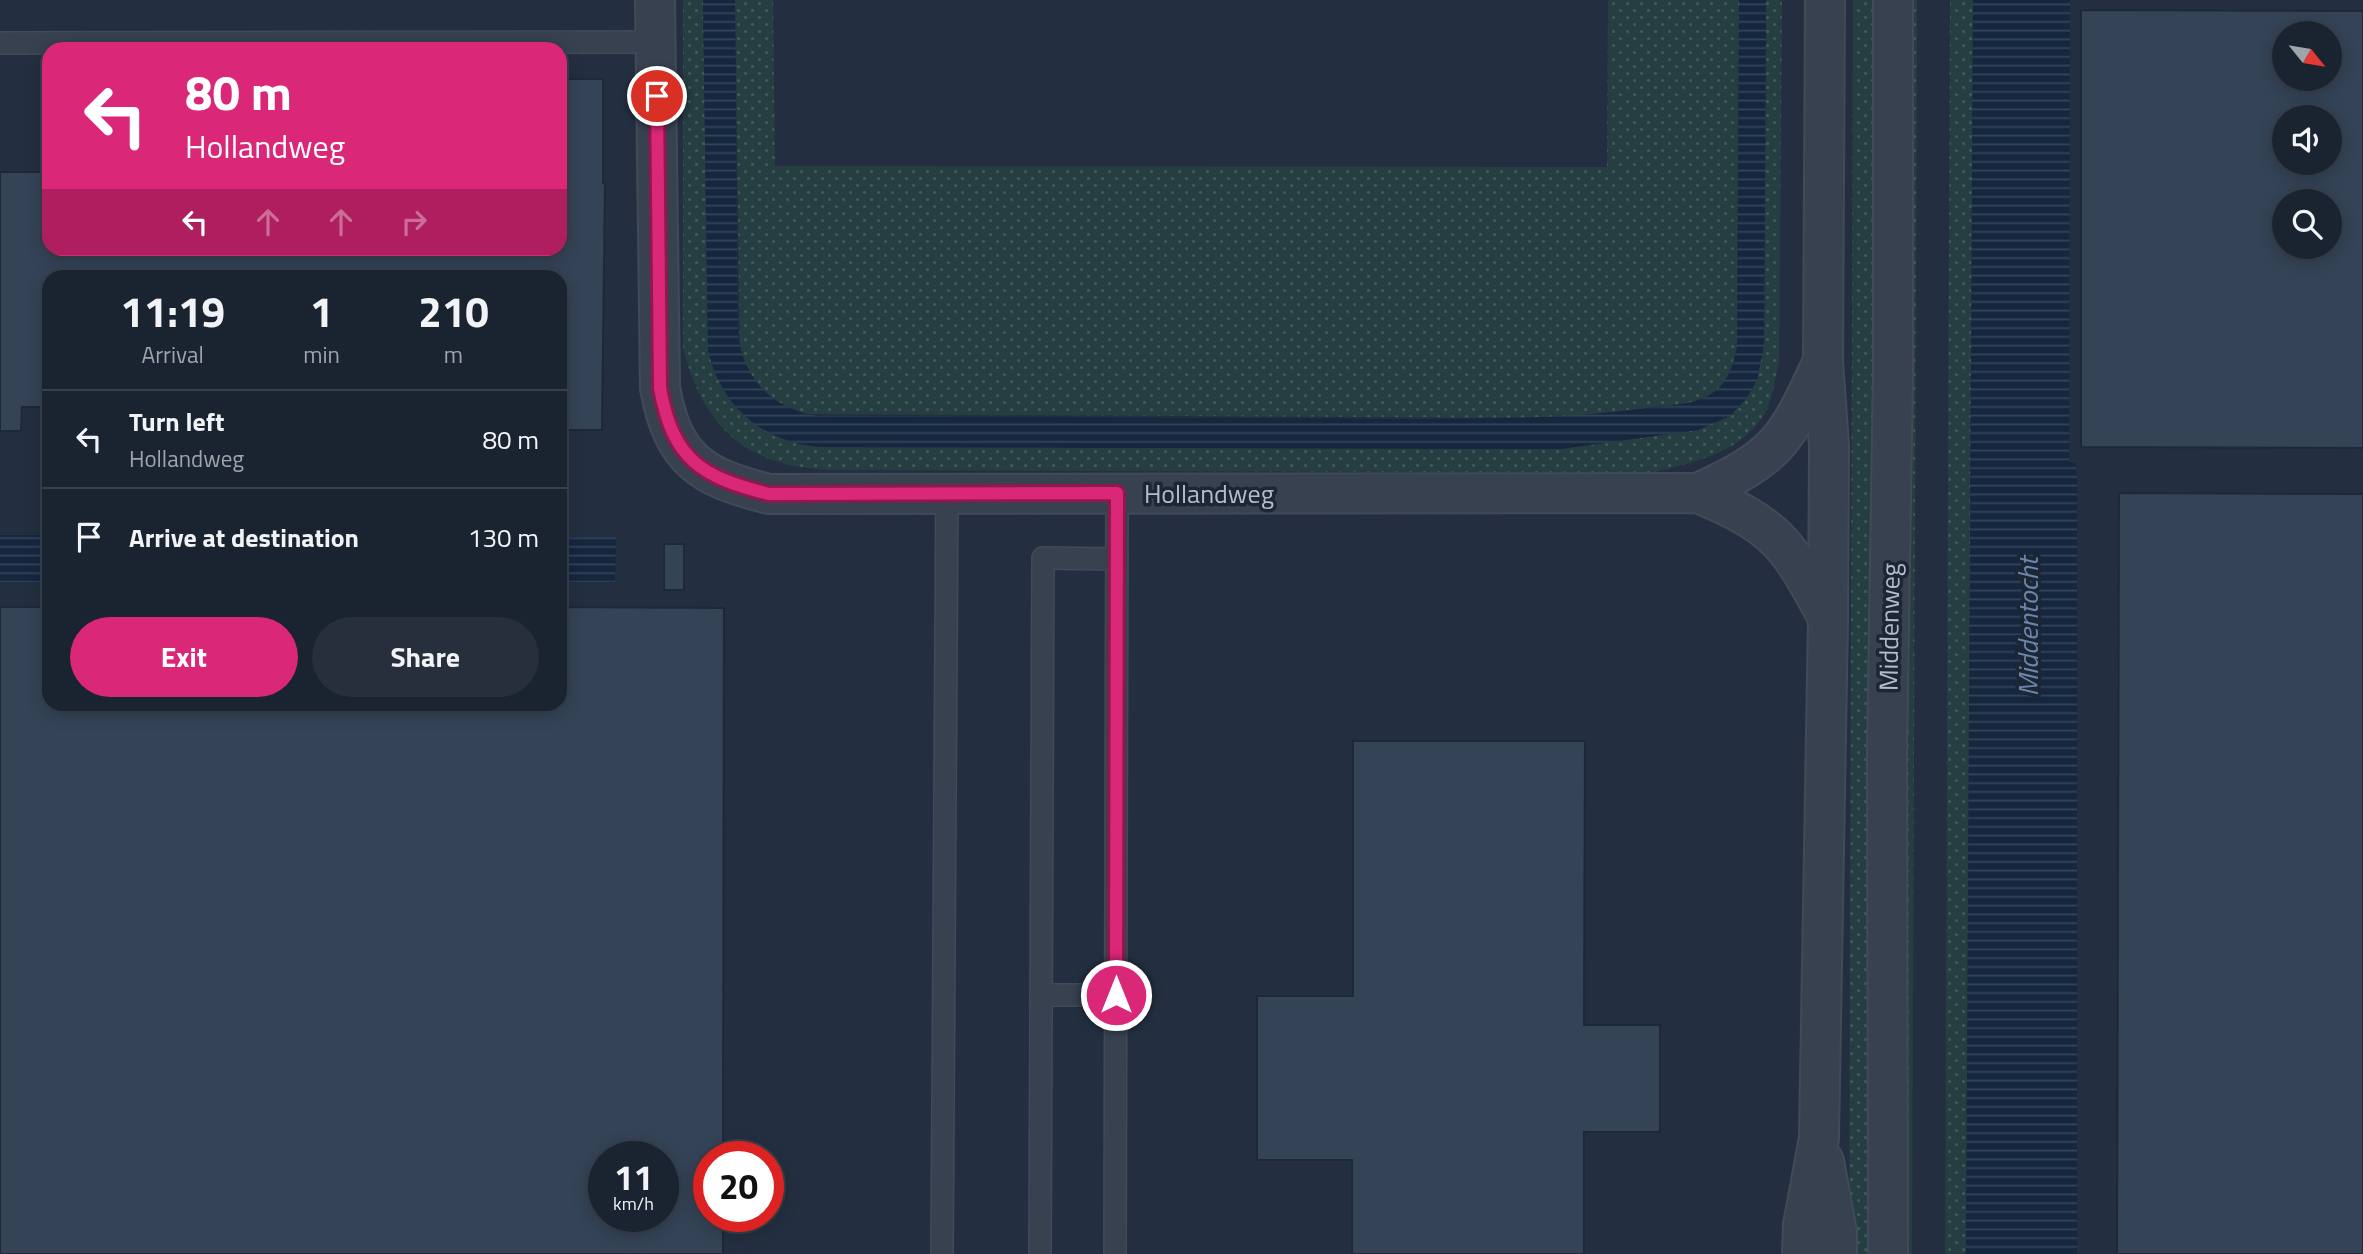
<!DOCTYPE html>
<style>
body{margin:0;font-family:"Titillium Web",sans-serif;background:#272f3c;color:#f1f3f6;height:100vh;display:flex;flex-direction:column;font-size:26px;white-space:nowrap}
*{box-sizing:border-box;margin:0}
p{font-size:23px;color:#9fa4ab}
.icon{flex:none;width:38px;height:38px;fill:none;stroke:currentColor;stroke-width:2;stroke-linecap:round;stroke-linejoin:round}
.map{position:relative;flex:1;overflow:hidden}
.sheet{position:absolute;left:42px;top:270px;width:525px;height:441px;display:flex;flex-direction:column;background:#1a2330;border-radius:21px;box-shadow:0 4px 18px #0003,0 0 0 2px #38404c}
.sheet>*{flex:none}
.top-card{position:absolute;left:42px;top:42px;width:525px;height:214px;border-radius:21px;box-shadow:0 4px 18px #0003,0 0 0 2px #38404c;background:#db2777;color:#fff;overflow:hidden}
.needle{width:46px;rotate:120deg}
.tools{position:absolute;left:2272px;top:21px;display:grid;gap:14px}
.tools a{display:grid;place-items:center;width:70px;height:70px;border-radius:50%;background:#1a2330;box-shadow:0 4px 18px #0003,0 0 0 2px #38404c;font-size:35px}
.speed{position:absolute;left:588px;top:1141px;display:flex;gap:14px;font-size:35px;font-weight:700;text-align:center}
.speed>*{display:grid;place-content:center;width:91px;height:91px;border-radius:50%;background:#1a2330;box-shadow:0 4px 18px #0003,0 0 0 2px #38404c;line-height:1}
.speed small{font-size:18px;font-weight:400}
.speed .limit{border:10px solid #d22;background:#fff;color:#111}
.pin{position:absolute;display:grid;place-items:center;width:60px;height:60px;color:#fff;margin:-30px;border:4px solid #fff;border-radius:50%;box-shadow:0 2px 7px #0007}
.me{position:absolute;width:77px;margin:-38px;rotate:0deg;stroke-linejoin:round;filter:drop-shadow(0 0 5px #0008)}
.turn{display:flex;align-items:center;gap:24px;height:147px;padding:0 28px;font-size:32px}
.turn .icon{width:91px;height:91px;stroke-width:2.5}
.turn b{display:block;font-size:49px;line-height:60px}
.lanes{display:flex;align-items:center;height:66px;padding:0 28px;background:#0003;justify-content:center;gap:35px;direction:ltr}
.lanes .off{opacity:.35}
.eta{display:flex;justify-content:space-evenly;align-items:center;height:119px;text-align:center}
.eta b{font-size:42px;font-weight:700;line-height:49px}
.cta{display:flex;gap:14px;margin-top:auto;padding:14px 28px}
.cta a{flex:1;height:80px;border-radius:42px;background:#db2777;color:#fff;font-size:28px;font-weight:700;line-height:80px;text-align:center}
.cta a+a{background:#272f3c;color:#f1f3f6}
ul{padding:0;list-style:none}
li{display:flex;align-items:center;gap:21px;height:98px;padding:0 28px;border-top:2px solid #38404c}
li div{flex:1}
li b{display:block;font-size:26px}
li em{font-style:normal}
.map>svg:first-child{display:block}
.grass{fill:url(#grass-dots)}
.water{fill:url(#water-rules)}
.building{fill:#344356;stroke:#1e2837;stroke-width:2;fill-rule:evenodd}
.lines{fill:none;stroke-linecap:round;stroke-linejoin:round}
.service-casing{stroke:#404a59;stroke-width:24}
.minor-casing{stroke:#404a59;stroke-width:42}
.tertiary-casing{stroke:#404a59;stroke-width:42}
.service{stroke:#374150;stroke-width:21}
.minor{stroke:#374150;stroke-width:38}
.tertiary{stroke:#374150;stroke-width:38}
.route-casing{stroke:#8e194d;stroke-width:18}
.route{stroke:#db2777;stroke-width:12}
.labels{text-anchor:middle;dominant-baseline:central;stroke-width:7;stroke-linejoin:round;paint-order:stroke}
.street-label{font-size:26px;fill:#b3bcca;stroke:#1c2635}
.water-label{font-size:28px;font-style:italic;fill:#6a86ac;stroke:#1c2635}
</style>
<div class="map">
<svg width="2363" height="1254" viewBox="0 0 2363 1254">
<defs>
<pattern id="grass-dots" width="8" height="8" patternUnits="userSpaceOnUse" patternTransform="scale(1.75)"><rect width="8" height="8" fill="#253e41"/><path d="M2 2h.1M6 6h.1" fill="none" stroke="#42585b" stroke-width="1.8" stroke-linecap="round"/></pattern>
<pattern id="water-rules" width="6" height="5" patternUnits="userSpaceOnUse" patternTransform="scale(1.75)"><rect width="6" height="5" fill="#15263f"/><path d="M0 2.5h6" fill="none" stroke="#354459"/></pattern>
</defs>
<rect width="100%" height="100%" fill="#232f40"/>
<g class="grass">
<path d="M683,0H703L708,350C721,406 762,442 820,447L1561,449L1698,430L1764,346L1766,0H1782L1779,362C1776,375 1774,391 1769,404C1750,452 1696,461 1652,473L828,470C746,466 703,427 683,348Z"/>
<path d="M735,0H773L775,166L1607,167L1608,0H1739L1737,347C1729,381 1723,392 1689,403L1557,418L805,414C768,399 758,390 740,354Z"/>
<polygon points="1853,0 1880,0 1874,1254 1849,1254"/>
<polygon points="1902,0 1917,0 1912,1254 1897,1254"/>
<polygon points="1950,0 1973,0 1966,1254 1945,1254"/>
</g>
<g class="water">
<path d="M703,0H735L738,335C744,380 773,409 817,416C1011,417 1205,418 1399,419C1481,419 1561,419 1642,409C1662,406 1685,406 1704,398C1727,388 1732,370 1737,347L1739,0H1766L1764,346L1757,380L1746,399L1730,416L1698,430L1561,449L820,447C762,442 721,406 708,350Z"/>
<polygon points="1973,0 2070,0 2069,462 2076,463 2077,477 2077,1254 1966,1254"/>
<rect x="0" y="535" width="49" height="47"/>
<polygon points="560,537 616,537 615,582 560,582"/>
</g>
<g class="building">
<path d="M2081,10L2363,11V448L2081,447ZM2284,33H2329V79H2284ZM2284,117H2329V163H2284ZM2284,201H2329V247H2284Z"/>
<polygon points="560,79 603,79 603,183 605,183 602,430 560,430 560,276 49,276 49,407 22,407 21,431 0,431 0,172 49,172 49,248 560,248"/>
<polygon points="2119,493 2363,494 2363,1254 2117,1254"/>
<rect x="664" y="544" width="20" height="46"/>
<path d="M0,607H49V704H560V607L724,608L723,1157H709V1216H723V1254H0ZM604,1157H663V1216H604Z"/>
<polygon points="1353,741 1585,741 1584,1025 1660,1025 1660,1132 1584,1132 1584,1254 1352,1254 1352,1160 1257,1160 1257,996 1353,996"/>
</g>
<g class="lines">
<defs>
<g id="service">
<polyline points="0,43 655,42"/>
<polyline points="1041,995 1116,995"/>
<polyline points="942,1254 947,492"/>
<polyline points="1040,1254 1043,558 1117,559"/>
<polyline points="1115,1254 1117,493"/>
</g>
<g id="minor">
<path d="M655,0L660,388C673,460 701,477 769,494L1698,493C1778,526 1788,544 1828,618"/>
<path d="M1698,493C1780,456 1786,440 1823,361"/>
</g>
<g id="tertiary">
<polyline points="1824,1161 1837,1233 1837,1254"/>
<polyline points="1802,1254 1803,1225 1819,1138 1828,618 1829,446 1823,361 1825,0"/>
<polyline points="1888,1254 1887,753 1893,372 1893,0"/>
</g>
</defs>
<use href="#service" class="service-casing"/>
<use href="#minor" class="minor-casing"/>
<use href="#tertiary" class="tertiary-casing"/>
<use href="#service" class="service"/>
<use href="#minor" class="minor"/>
<use href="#tertiary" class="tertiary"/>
</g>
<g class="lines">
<defs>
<path id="route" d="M657,96L660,388C673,460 701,477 769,494L1117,493L1116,995"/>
</defs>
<use href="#route" class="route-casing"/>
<use href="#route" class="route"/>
</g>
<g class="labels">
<g class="street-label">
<text x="1209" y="493">Hollandweg</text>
<text transform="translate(1889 627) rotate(-89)">Middenweg</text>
</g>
<g class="water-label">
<text transform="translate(2027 627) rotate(-90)">Middentocht</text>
</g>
</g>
</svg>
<div class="tools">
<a><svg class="needle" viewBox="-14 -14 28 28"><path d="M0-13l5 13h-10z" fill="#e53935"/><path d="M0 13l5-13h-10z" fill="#9fa4ab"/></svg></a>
<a><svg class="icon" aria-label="sound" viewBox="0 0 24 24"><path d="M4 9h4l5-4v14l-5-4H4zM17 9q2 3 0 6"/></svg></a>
<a><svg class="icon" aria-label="search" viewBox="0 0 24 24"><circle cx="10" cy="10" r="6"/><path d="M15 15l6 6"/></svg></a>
</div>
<div class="speed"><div>11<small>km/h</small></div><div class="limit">20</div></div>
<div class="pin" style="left:657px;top:96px;background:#d93025"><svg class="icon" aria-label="arrive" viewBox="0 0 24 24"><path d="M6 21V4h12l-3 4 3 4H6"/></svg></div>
<svg class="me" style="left:1116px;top:995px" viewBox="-20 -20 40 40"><circle r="17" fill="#db2777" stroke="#fff" stroke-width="3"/><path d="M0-11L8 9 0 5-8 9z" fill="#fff"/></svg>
<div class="top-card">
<div class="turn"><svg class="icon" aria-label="left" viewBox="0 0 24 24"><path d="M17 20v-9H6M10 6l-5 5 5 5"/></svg><div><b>80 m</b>Hollandweg</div></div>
<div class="lanes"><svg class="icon" aria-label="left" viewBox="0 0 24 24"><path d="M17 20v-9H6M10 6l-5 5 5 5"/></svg><svg class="icon off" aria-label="ahead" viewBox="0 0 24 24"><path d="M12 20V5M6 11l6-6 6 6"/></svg><svg class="icon off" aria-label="ahead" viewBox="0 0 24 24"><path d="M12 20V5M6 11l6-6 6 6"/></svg><svg class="icon off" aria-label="right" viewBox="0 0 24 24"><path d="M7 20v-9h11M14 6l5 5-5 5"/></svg></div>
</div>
<section class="sheet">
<div class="eta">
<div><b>11:19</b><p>Arrival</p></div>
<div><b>1</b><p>min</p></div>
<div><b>210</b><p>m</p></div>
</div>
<ul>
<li><svg class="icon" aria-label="left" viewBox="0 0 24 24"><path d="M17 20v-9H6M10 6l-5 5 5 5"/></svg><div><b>Turn left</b><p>Hollandweg</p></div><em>80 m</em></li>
<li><svg class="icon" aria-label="arrive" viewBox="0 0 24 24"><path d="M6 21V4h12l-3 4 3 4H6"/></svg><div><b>Arrive at destination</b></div><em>130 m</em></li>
</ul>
<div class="cta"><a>Exit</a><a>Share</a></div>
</section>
</div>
